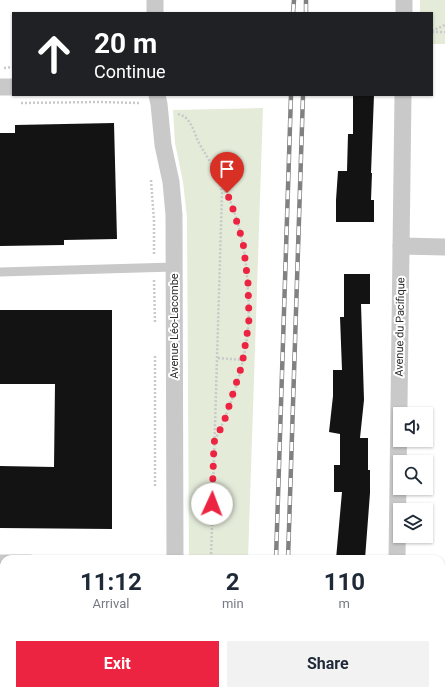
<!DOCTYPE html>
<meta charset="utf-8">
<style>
body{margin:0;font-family:Roboto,sans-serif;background:#f2f2f3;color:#1f2937;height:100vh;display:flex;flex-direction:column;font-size:15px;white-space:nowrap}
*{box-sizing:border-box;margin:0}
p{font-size:13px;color:#747a83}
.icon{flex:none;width:22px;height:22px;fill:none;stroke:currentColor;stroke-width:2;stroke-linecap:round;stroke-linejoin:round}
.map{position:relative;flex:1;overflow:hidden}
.sheet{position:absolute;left:0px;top:555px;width:445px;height:140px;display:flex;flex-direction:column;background:#fff;border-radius:12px 12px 0 0;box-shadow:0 1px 3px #0004}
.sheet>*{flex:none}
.hud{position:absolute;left:12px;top:12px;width:421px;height:84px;border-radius:0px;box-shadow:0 1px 3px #0004;background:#202124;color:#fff;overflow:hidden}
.tools{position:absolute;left:393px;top:407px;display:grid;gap:8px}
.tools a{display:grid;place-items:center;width:40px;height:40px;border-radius:0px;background:#fff;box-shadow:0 1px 3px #0004;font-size:20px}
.pin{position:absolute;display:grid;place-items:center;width:34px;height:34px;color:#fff;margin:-41px -17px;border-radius:50% 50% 50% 0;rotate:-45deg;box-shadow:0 0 4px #0007}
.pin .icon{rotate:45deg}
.me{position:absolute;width:44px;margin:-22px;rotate:2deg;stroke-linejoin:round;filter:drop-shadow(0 0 3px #0008)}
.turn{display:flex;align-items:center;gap:14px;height:84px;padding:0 16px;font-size:18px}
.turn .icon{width:52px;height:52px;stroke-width:2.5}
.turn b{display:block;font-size:28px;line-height:34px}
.eta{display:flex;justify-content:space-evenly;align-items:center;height:68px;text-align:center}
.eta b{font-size:24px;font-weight:700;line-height:28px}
.primary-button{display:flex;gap:8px;margin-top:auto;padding:8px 16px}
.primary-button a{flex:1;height:46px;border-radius:0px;background:#ed2441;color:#fff;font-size:16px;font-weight:700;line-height:46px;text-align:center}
.primary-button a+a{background:#f2f2f3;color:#1f2937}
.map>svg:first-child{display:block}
.green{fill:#e4ebd9}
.building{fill:#131313}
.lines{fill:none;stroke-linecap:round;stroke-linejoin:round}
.path{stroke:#c9c9c9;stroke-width:2.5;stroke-dasharray:2 2;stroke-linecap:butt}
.service{stroke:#c9c9c9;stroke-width:9}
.minor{stroke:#c9c9c9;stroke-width:17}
.rail-casing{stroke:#818181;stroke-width:4.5}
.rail{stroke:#fff;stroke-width:3;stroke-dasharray:9;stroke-linecap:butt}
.route{stroke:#ed2441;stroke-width:7;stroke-dasharray:0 12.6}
.labels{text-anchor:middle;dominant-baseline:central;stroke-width:4;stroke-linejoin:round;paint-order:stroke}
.street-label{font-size:11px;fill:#2c2c2c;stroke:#fff}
</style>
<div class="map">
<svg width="445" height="695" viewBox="0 0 445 695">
<rect width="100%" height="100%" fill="#fff"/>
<g class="green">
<polygon points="420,0 445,0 445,44 432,44 432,13 420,13"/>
<polygon points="263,108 248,559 189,559 187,217 183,182 175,143 173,110"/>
<polygon points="189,691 244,691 243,695 189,695"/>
</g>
<g class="building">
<polygon points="353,95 374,95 371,173 372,173 371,200 374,200 374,222 336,222 336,200 338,171 347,171 348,134 353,134"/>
<polygon points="114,123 117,239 64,240 64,245 0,246 0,133 15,133 15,125"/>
<polygon points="344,274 370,274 370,304 361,304 364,400 360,438 368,438 368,470 370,470 370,493 365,559 336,559 342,492 334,492 334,465 340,465 340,434 329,432 333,396 333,370 342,370 340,317 344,317"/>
<polygon points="0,310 112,310 112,529 0,528 0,466 54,467 55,384 0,384"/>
</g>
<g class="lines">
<g class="path">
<polyline points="432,31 445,25"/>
<polyline points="432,32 445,32"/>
<polyline points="4,68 13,67"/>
<polyline points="21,103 98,102 140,103"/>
<path d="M178,114C181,115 184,116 186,118C193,125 195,135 199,143C208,159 219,174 222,192L211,559"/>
<polyline points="151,180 154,221 154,255"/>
<polyline points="154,280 155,323"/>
<polyline points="155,356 155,487"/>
<polyline points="218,358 243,360"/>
<path d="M215,440C232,405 244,367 248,329C250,312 248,294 247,277C246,262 244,247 240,232C236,216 231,199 221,184"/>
<polyline points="155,691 155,695"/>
<polyline points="218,695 218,691"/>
</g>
<g class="service">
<polyline points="0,272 174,267"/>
<polyline points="0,559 30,559"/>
</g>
<g class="minor">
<polyline points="155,13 155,0"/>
<polyline points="404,13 404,0"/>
<polyline points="0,87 13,87"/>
<polyline points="157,95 159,104 163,145 171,182 174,215 175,559"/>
<polyline points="401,246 445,247"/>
<polyline points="397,559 403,95"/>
<polyline points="176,691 176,695"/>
<polyline points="395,695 395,691"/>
</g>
<defs>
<g id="rail">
<polyline points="293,13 294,0"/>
<polyline points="306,13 306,0"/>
<polyline points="276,559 291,95"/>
<polyline points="288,559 303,95"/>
<polyline points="271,695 271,691"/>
<polyline points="283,695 283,691"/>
</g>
</defs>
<use href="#rail" class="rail-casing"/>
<use href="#rail" class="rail"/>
</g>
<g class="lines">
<polyline class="route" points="212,504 214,442 224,422 242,365 248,328 249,319 248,283 243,242 232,206 227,193"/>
</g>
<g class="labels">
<g class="street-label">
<text transform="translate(174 326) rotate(-90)">Avenue Léo-Lacombe</text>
<text transform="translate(400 327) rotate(-89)">Avenue du Pacifique</text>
</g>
</g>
</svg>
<div class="tools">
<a><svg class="icon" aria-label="sound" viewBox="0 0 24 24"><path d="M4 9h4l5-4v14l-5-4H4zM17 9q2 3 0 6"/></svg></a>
<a><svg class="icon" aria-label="search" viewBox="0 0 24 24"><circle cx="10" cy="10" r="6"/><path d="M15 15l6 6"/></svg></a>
<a><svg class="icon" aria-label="layers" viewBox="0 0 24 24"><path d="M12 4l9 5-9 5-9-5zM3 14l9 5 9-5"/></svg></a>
</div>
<div class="pin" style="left:227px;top:193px;background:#d93025"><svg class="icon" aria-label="arrive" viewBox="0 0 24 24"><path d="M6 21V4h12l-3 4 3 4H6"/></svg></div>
<svg class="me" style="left:212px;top:504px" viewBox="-20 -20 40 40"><circle r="19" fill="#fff"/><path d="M0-13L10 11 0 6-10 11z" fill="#ed2441"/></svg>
<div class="hud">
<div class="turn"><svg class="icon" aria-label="ahead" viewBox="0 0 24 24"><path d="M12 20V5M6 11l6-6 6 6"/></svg><div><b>20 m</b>Continue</div></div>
</div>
<section class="sheet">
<div class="eta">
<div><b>11:12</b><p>Arrival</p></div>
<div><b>2</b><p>min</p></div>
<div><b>110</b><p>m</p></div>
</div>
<div class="primary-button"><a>Exit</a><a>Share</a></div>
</section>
</div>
